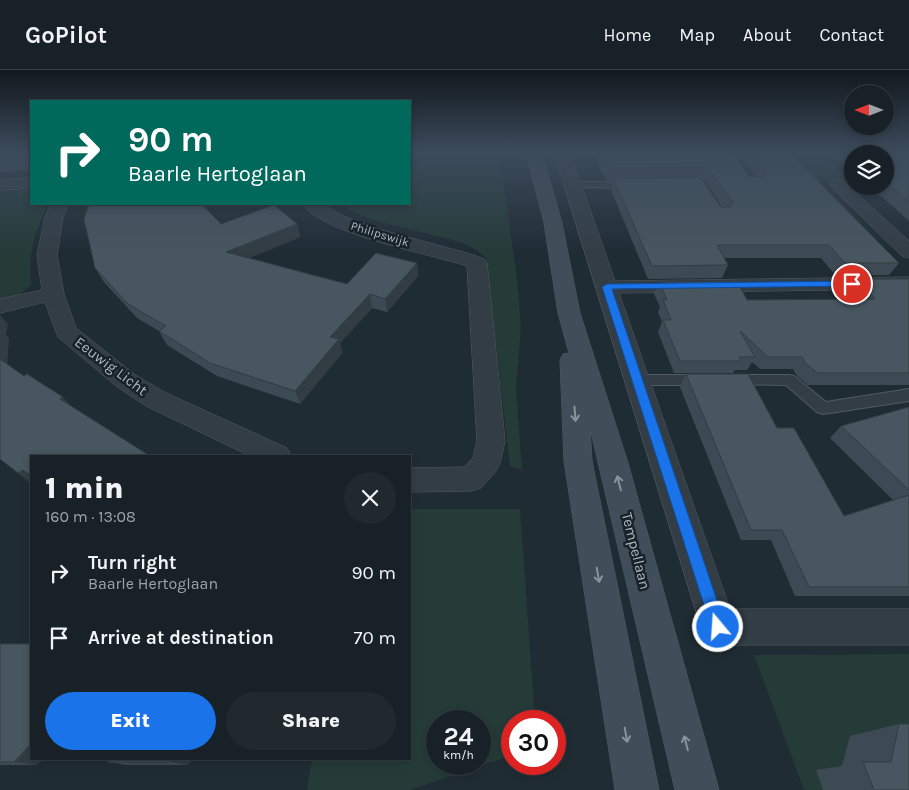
<!DOCTYPE html>
<meta charset="utf-8">
<style>
body{margin:0;font-family:Karla,sans-serif;background:#21292f;color:#f1f3f6;height:100vh;display:flex;flex-direction:column;font-size:19px;white-space:nowrap}
*{box-sizing:border-box;margin:0}
p{font-size:16px;color:#9fa3a7}
.icon{flex:none;width:28px;height:28px;fill:none;stroke:currentColor;stroke-width:2;stroke-linecap:round;stroke-linejoin:round}
.map{position:relative;flex:1;overflow:hidden}
.panel{position:absolute;left:30px;top:385px;width:381px;height:305px;display:flex;flex-direction:column;background:#182127;border-radius:0px;box-shadow:0 2px 8px #0003,0 0 0 1px #363e44}
.panel>*{flex:none}
.banner{position:absolute;left:30px;top:30px;width:381px;height:105px;border-radius:0px;box-shadow:0 2px 8px #0003,0 0 0 1px #363e44;background:#00695c;color:#fff;overflow:hidden}
.needle{width:32px;rotate:270deg}
.controls{position:absolute;left:844px;top:15px;display:grid;gap:10px}
.controls a{display:grid;place-items:center;width:50px;height:50px;border-radius:50%;background:#182127;box-shadow:0 2px 8px #0003,0 0 0 1px #363e44;font-size:25px}
.speed{position:absolute;left:426px;top:640px;display:flex;gap:10px;font-size:25px;font-weight:700;text-align:center}
.speed>*{display:grid;place-content:center;width:65px;height:65px;border-radius:50%;background:#182127;box-shadow:0 2px 8px #0003,0 0 0 1px #363e44;line-height:1}
.speed small{font-size:12px;font-weight:400}
.speed .limit{border:8px solid #d22;background:#fff;color:#111}
.pin{position:absolute;display:grid;place-items:center;width:42px;height:42px;color:#fff;margin:-21px;border:2px solid #fff;border-radius:50%;box-shadow:0 1px 5px #0007}
.me{position:absolute;width:55px;margin:-28px;rotate:342deg;stroke-linejoin:round;filter:drop-shadow(0 0 4px #0008)}
.turn{display:flex;align-items:center;gap:18px;height:105px;padding:0 15px;font-size:22px}
.turn .icon{width:65px;height:65px;stroke-width:2.5}
.turn b{display:block;font-size:35px;line-height:42px}
.round{display:grid;place-items:center;flex:none;width:52px;height:52px;border-radius:26px;background:#21292f}
.overview{display:flex;align-items:center;justify-content:space-between;height:85px;padding:0 15px}
h1{font-size:30px;font-weight:800;line-height:38px}
.primary-button{display:flex;gap:10px;margin-top:auto;padding:10px 15px}
.primary-button a{flex:1;height:58px;border-radius:30px;background:#1a73e8;color:#fff;font-size:20px;font-weight:800;line-height:58px;text-align:center}
.primary-button a+a{background:#21292f;color:#f1f3f6}
ul{padding:0;list-style:none}
li{display:flex;align-items:center;gap:15px;height:65px;padding:0 15px}
li div{flex:1}
li b{display:block;font-size:19px}
li em{font-style:normal}
header{display:flex;align-items:center;gap:30px;box-sizing:border-box;height:70px;padding:0 25px;background:#182127;border-bottom:1px solid #363e44}
header strong{font-size:24px}
nav{display:flex;gap:28px;margin-inline-start:auto;font-size:18px}
.map>svg:first-child{display:block}
.green{fill:#253b38;fill-rule:evenodd}
.lines{fill:none;stroke-linecap:round;stroke-linejoin:round}
.service-casing{stroke:#505b63;stroke-width:2}
.minor-casing{stroke:#505b63;stroke-width:1}
.secondary-casing{stroke:#505b63;stroke-width:1}
.service{fill:#333d45;fill-rule:evenodd}
.minor{fill:#333d45;fill-rule:evenodd}
.secondary{fill:#414d58;fill-rule:evenodd}
.wall{fill:#3e4a53;fill-rule:evenodd}
.shaded-wall{fill:#323c43}
.building{fill:#485660;stroke:#323c43}
.oneway{stroke:#87939d}
.route{fill:#1a73e8;stroke:#114b97}
.labels{text-anchor:middle;dominant-baseline:central;stroke-width:5;stroke-linejoin:round;paint-order:stroke}
.far-street-label{font-size:12px;fill:#adb8c2;stroke:#182229}
.street-label{font-size:15px;fill:#adb8c2;stroke:#182229}
</style>
<header>
<strong>GoPilot</strong>
<nav><a>Home</a><a>Map</a><a>About</a><a>Contact</a></nav>
</header>
<div class="map">
<svg width="909" height="720" viewBox="0 0 909 720">
<rect width="100%" height="100%" fill="#202c34"/>
<g class="green">
<path d="M410,82H497L504,115L517,209L521,257L516,320L522,400L510,396L486,188C470,172 450,169 429,164C399,156 366,151 340,134H410Z"/>
<polygon points="760,82 819,82 847,110 791,111"/>
<path d="M31,116V134H48C33,167 29,178 31,215L19,225L0,230V118Z"/>
<path d="M410,439H520L535,651H512V685L410,720H307L312,689H410ZM480,651V694H438V651Z"/>
<polygon points="909,584 909,720 804,720 754,585"/>
</g>
<g class="lines">
<defs>
<g id="service">
<polygon points="574,112 634,112 639,115 634,118 571,117 571,113"/>
<polygon points="637,305 706,305 711,306 713,310 711,314 706,315 637,315 632,314 630,310 632,306"/>
<polygon points="730,305 789,305 794,306 826,332 909,319 909,331 823,344 817,342 786,315 725,314 723,310 725,306"/>
</g>
<g id="minor">
<polygon points="554,82 570,82 615,211 909,207 909,219 619,223 730,539 909,539 909,575 718,575 705,570"/>
<polygon points="31,108 31,118 0,120 0,110"/>
<polygon points="837,109 843,111 909,171 909,188 902,186 831,117 829,114 831,111"/>
<polygon points="51,134 69,134 63,147 57,185 64,224 76,258 134,304 164,322 287,378 291,386 250,386 146,336 116,316 58,267 45,232 0,243 0,229 42,220 37,185 45,147"/>
<path d="M302,134H323L343,146L378,159L467,183L484,189L487,193L505,371L500,393L496,401L481,418L471,421L410,422V398L464,397L473,388L477,371L467,196C430,184 323,164 302,134Z"/>
</g>
<polygon id="secondary" points="526,82 542,82 562,153 580,243 628,393 719,720 675,720 590,358 592,391 659,720 615,720 564,391 560,290 563,284 569,283 558,243 544,153"/>
</defs>
<use href="#service" class="service-casing"/>
<use href="#minor" class="minor-casing"/>
<use href="#secondary" class="secondary-casing"/>
<use href="#service" class="service"/>
<use href="#minor" class="minor"/>
<use href="#secondary" class="secondary"/>
</g>
<g class="wall">
<polygon points="0,82 31,82 31,100 0,102"/>
<path d="M593,82H731L749,106H755L737,82H789L899,193L889,205L836,206L821,188H724L728,195L722,208L648,209L611,120L613,110H606L604,104H602ZM703,110L705,111L722,137H721Z"/>
<polygon points="831,82 909,82 909,151 870,116 885,116 885,84 852,84 852,101"/>
<polygon points="204,136 221,154 297,154 300,167 249,188 347,214 417,193 418,206 387,242 372,238 340,273 342,283 300,334 217,306 167,275 159,261 137,248 104,212 95,198"/>
<polygon points="858,209 909,209 909,315 808,315 797,306 793,299 760,299 752,292 747,300 735,300 733,303 674,303 658,262 662,252 658,242 660,237 654,224 659,212 747,230 855,229 849,222"/>
<polygon points="686,304 777,358 844,446 893,430 830,368 841,356 909,337 909,526 795,526 771,470 741,470 680,317"/>
<polygon points="0,574 31,574 31,689 37,695 0,695"/>
<polygon points="899,654 909,720 823,720 816,700 842,696 850,666"/>
<polygon points="192,689 187,695 126,695 108,692"/>
</g>
<g class="shaded-wall">
<polygon points="297,154 300,167 232,195 226,182"/>
<polygon points="417,193 418,206 387,242 385,229"/>
<polygon points="370,224 372,238 340,273 342,283 300,334 295,321 330,267"/>
<polygon points="0,245 8,254 6,264 9,268 7,299 0,292"/>
<polygon points="63,327 76,342 60,329"/>
<polygon points="23,400 31,407 31,414 18,403"/>
<polygon points="29,676 31,677 31,689 44,689 37,695 14,692"/>
<polygon points="174,689 192,689 187,695 171,692"/>
</g>
<g class="building">
<polygon points="0,82 31,82 31,86 0,88"/>
<polygon points="600,82 731,82 749,106 763,107 767,102 751,82 789,82 899,193 845,193 829,175 717,175 728,195 652,196 613,108 700,107 721,137 730,137 733,133 709,99 705,97 609,98 607,92 604,92"/>
<polygon points="851,82 909,82 909,131 885,111 885,84 853,84"/>
<polygon points="89,134 201,134 221,154 274,135 297,154 226,182 347,214 376,183 417,193 385,229 370,224 330,267 339,269 295,321 210,293 159,261 166,256 128,234 95,198 84,149"/>
<polygon points="858,209 909,209 909,303 818,303 806,294 802,287 768,287 740,261 755,287 739,287 741,291 680,291 663,250 671,250 663,230 667,230 659,212 737,211 747,230 875,229"/>
<polygon points="0,289 24,306 27,304 63,327 60,329 150,386 31,386 31,406 23,400 18,403 0,389"/>
<polygon points="686,304 748,304 777,358 794,358 844,446 909,425 909,517 809,517 782,460 751,460"/>
<polygon points="909,337 909,420 841,356"/>
<polygon points="0,574 31,574 31,676 29,676 14,692 0,692"/>
<polygon points="899,654 909,654 909,720 874,720 863,692 891,692"/>
<polygon points="107,689 174,689 171,692 108,692"/>
</g>
<defs><path id="oneway-shaft" d="M-6 0H5M1.5-3L5.5 0L1.5 3" fill="none" stroke-width="1.6" stroke-linecap="round" stroke-linejoin="round" transform="scale(1.25)"/></defs>
<g class="oneway">
<use href="#oneway-shaft" transform="translate(575 344) rotate(86)"/>
<use href="#oneway-shaft" transform="translate(619 413) rotate(-104)"/>
<use href="#oneway-shaft" transform="translate(598 505) rotate(80)"/>
<use href="#oneway-shaft" transform="translate(626 665) rotate(80)"/>
<use href="#oneway-shaft" transform="translate(686 673) rotate(-104)"/>
</g>
<linearGradient id="sky" x2="0" y2="1"><stop stop-color="#12181d"/><stop offset="0.45" stop-color="#3c4b5c"/><stop offset="1" stop-color="#3c4b5c" stop-opacity="0"/></linearGradient>
<rect width="909" height="183" fill="url(#sky)"/>
<polygon class="route" points="852,211 857,214 855,216 612,219 726,557 723,563 718,565 713,563 711,557 602,217 607,214"/>
<g class="labels">
<g class="far-street-label">
<text transform="translate(380 164) rotate(17)">Philipswijk</text>
</g>
<g class="street-label">
<text transform="translate(111 296) rotate(37)">Eeuwig Licht</text>
<text transform="translate(636 481) rotate(76)">Tempellaan</text>
</g>
</g>
</svg>
<div class="controls">
<a><svg class="needle" viewBox="-14 -14 28 28"><path d="M0-13l5 13h-10z" fill="#e53935"/><path d="M0 13l5-13h-10z" fill="#9fa3a7"/></svg></a>
<a><svg class="icon" aria-label="layers" viewBox="0 0 24 24"><path d="M12 4l9 5-9 5-9-5zM3 14l9 5 9-5"/></svg></a>
</div>
<div class="speed"><div>24<small>km/h</small></div><div class="limit">30</div></div>
<div class="pin" style="left:852px;top:214px;background:#d93025"><svg class="icon" aria-label="arrive" viewBox="0 0 24 24"><path d="M6 21V4h12l-3 4 3 4H6"/></svg></div>
<svg class="me" style="left:718px;top:557px" viewBox="-20 -20 40 40"><circle r="17" fill="#1a73e8" stroke="#fff" stroke-width="3"/><path d="M0-11L8 9 0 5-8 9z" fill="#fff"/></svg>
<div class="banner">
<div class="turn"><svg class="icon" aria-label="right" viewBox="0 0 24 24"><path d="M7 20v-9h11M14 6l5 5-5 5"/></svg><div><b>90 m</b>Baarle Hertoglaan</div></div>
</div>
<section class="panel">
<div class="overview"><div><h1>1 min</h1><p>160 m · 13:08</p></div><a class="round"><svg class="icon" aria-label="close" viewBox="0 0 24 24"><path d="M6 6l12 12M18 6L6 18"/></svg></a></div>
<ul>
<li><svg class="icon" aria-label="right" viewBox="0 0 24 24"><path d="M7 20v-9h11M14 6l5 5-5 5"/></svg><div><b>Turn right</b><p>Baarle Hertoglaan</p></div><em>90 m</em></li>
<li><svg class="icon" aria-label="arrive" viewBox="0 0 24 24"><path d="M6 21V4h12l-3 4 3 4H6"/></svg><div><b>Arrive at destination</b></div><em>70 m</em></li>
</ul>
<div class="primary-button"><a>Exit</a><a>Share</a></div>
</section>
</div>
